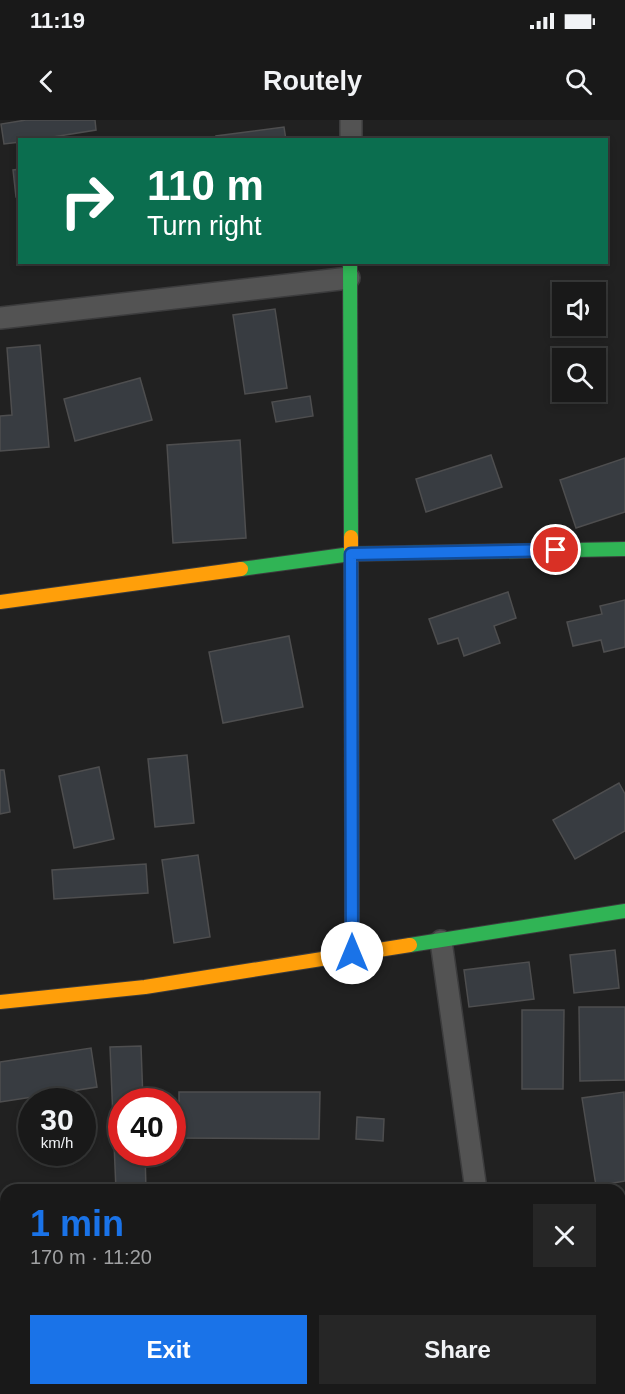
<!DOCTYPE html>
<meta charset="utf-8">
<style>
body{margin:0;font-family:Helvetica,sans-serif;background:#262626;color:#f1f3f6;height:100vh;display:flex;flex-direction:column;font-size:22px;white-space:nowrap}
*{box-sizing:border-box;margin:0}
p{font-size:20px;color:#9fa0a2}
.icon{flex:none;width:33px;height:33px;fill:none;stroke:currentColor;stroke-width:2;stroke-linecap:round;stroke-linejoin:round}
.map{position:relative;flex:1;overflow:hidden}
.panel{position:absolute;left:0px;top:1064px;width:626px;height:212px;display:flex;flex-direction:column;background:#191919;border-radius:18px 18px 0 0;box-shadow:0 3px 9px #0003,0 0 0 2px #373838}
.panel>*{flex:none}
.hud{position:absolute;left:18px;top:18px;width:590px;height:126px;border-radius:0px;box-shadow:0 3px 9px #0003,0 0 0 2px #373838;background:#0b6e4f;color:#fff;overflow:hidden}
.controls{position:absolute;left:552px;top:162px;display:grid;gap:12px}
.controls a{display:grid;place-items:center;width:54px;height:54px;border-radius:0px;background:#191919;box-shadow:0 3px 9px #0003,0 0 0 2px #373838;font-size:30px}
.speed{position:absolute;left:18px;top:968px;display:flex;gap:12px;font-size:30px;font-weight:700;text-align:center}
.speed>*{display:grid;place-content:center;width:78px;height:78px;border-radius:50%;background:#191919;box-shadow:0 3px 9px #0003,0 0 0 2px #373838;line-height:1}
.speed small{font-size:15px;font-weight:400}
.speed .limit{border:9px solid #d22;background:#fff;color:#111}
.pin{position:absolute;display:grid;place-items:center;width:51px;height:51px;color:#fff;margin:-26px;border:3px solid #fff;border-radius:50%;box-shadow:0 2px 6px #0007}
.me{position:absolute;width:66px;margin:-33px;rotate:0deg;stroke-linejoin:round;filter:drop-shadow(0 0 4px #0008)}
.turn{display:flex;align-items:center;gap:21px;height:126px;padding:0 30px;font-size:27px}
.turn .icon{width:78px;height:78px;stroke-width:2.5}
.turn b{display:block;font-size:42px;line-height:51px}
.round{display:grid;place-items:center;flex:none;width:63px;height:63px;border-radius:0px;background:#262626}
.headline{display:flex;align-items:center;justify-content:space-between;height:102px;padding:0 30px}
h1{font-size:36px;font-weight:800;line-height:45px;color:#1a73e8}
.button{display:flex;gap:12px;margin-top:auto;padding:12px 30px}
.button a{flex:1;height:69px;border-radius:0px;background:#1a73e8;color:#fff;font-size:24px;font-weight:800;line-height:69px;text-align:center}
.button a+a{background:#262626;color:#f1f3f6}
.status{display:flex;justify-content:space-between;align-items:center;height:42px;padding:0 30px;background:#191919;direction:ltr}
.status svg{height:16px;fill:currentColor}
header{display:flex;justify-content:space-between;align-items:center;height:78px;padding:0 30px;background:#191919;font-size:27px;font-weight:800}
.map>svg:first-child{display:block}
.building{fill:#383c41;stroke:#4e4e4f;stroke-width:1.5}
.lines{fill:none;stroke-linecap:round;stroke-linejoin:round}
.street-casing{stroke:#3c3c3d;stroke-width:24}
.fast-casing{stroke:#3c3c3d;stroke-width:16}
.slow-casing{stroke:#3c3c3d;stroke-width:16}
.street{stroke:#535353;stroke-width:21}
.fast{stroke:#30b455;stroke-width:14}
.slow{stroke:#ff9f0a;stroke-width:14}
.route-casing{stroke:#114b97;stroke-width:15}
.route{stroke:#1a73e8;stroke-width:10}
</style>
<div class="status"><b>11:19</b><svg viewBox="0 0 49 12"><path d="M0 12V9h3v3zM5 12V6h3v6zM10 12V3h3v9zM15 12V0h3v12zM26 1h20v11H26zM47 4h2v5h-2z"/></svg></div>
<header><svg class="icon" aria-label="back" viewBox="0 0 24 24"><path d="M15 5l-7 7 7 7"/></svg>Routely<svg class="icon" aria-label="search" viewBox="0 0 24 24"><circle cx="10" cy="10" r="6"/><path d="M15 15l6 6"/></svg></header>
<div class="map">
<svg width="625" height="1274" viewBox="0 0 625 1274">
<rect width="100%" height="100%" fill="#212121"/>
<g class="building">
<polygon points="26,0 95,0 96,10 34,20 20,20 20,22 4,24 1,4"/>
<polygon points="284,7 286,20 217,20 216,16"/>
<polygon points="20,49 20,77 16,77 13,50"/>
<polygon points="275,189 287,268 245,274 233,195"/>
<polygon points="40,225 49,327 0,331 0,296 12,295 7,228"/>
<polygon points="140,258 152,300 75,321 64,279"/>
<polygon points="310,276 313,296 276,302 272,282"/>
<polygon points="240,320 246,418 173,423 167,325"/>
<polygon points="491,335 502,367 426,392 416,359"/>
<polygon points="625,338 625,392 576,408 560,360"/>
<polygon points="508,472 516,498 494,506 500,523 464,536 458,518 438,524 429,499"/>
<polygon points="625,480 625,527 604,532 601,520 573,526 567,502 602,494 600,486"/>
<polygon points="289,516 303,587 223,603 209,532"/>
<polygon points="187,635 194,703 155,707 148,639"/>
<polygon points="99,647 114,719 74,728 59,656"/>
<polygon points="0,650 4,650 10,692 0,694"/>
<polygon points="619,663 625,674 625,711 575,739 553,700"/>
<polygon points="198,735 210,817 174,823 162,740"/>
<polygon points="146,744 148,773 54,779 52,750"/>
<polygon points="615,830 619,868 574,873 570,835"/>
<polygon points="529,842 534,879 469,887 464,850"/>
<polygon points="579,887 625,887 625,960 580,961"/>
<polygon points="522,890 564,890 563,969 522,969"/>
<polygon points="141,926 143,981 122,981 122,1032 145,1032 146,1070 116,1070 110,927"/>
<polygon points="91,928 97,967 0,982 0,942"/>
<polygon points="179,972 320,972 319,1019 179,1018"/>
<polygon points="624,972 625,1061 596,1066 582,978"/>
<polygon points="357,997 384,999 383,1021 356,1019"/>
</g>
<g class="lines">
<defs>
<g id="street">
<polyline points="351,20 351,0"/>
<polyline points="0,198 349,158"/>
<polyline points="441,821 476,1070"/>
<polyline points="620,1202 625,1201"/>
<polyline points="501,1269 501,1274"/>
<polyline points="0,1272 28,1269"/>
</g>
<g id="fast">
<polyline points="350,142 351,417"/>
<polyline points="241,449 351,434 625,429"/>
<polyline points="352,716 352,833"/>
<polyline points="410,825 625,791"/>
</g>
<g id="slow">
<polyline points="351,417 352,716"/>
<polyline points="0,482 241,449"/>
<polyline points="0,882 145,867 410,825"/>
</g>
</defs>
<use href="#street" class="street-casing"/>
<use href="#fast" class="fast-casing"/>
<use href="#slow" class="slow-casing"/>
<use href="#street" class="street"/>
<use href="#fast" class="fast"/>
<use href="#slow" class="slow"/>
</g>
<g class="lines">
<defs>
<polyline id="route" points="352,833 351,434 556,430"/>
</defs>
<use href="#route" class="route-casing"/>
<use href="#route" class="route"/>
</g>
</svg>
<div class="controls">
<a><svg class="icon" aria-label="sound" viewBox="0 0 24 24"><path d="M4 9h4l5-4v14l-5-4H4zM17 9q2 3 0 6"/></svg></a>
<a><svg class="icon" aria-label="search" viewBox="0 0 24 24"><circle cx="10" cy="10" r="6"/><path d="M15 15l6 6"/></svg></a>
</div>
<div class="speed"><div>30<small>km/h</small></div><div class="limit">40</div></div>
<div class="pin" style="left:556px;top:430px;background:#d93025"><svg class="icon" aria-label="arrive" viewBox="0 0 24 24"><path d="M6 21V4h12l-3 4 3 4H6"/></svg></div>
<svg class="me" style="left:352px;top:833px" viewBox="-20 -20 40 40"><circle r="19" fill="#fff"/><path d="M0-13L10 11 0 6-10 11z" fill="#1a73e8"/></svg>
<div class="hud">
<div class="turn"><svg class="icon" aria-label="right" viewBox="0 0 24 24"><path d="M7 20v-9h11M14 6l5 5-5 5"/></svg><div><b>110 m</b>Turn right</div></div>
</div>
<section class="panel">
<div class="headline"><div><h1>1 min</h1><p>170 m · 11:20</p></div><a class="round"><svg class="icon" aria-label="close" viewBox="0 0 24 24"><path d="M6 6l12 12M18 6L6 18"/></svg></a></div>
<div class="button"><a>Exit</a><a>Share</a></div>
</section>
</div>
